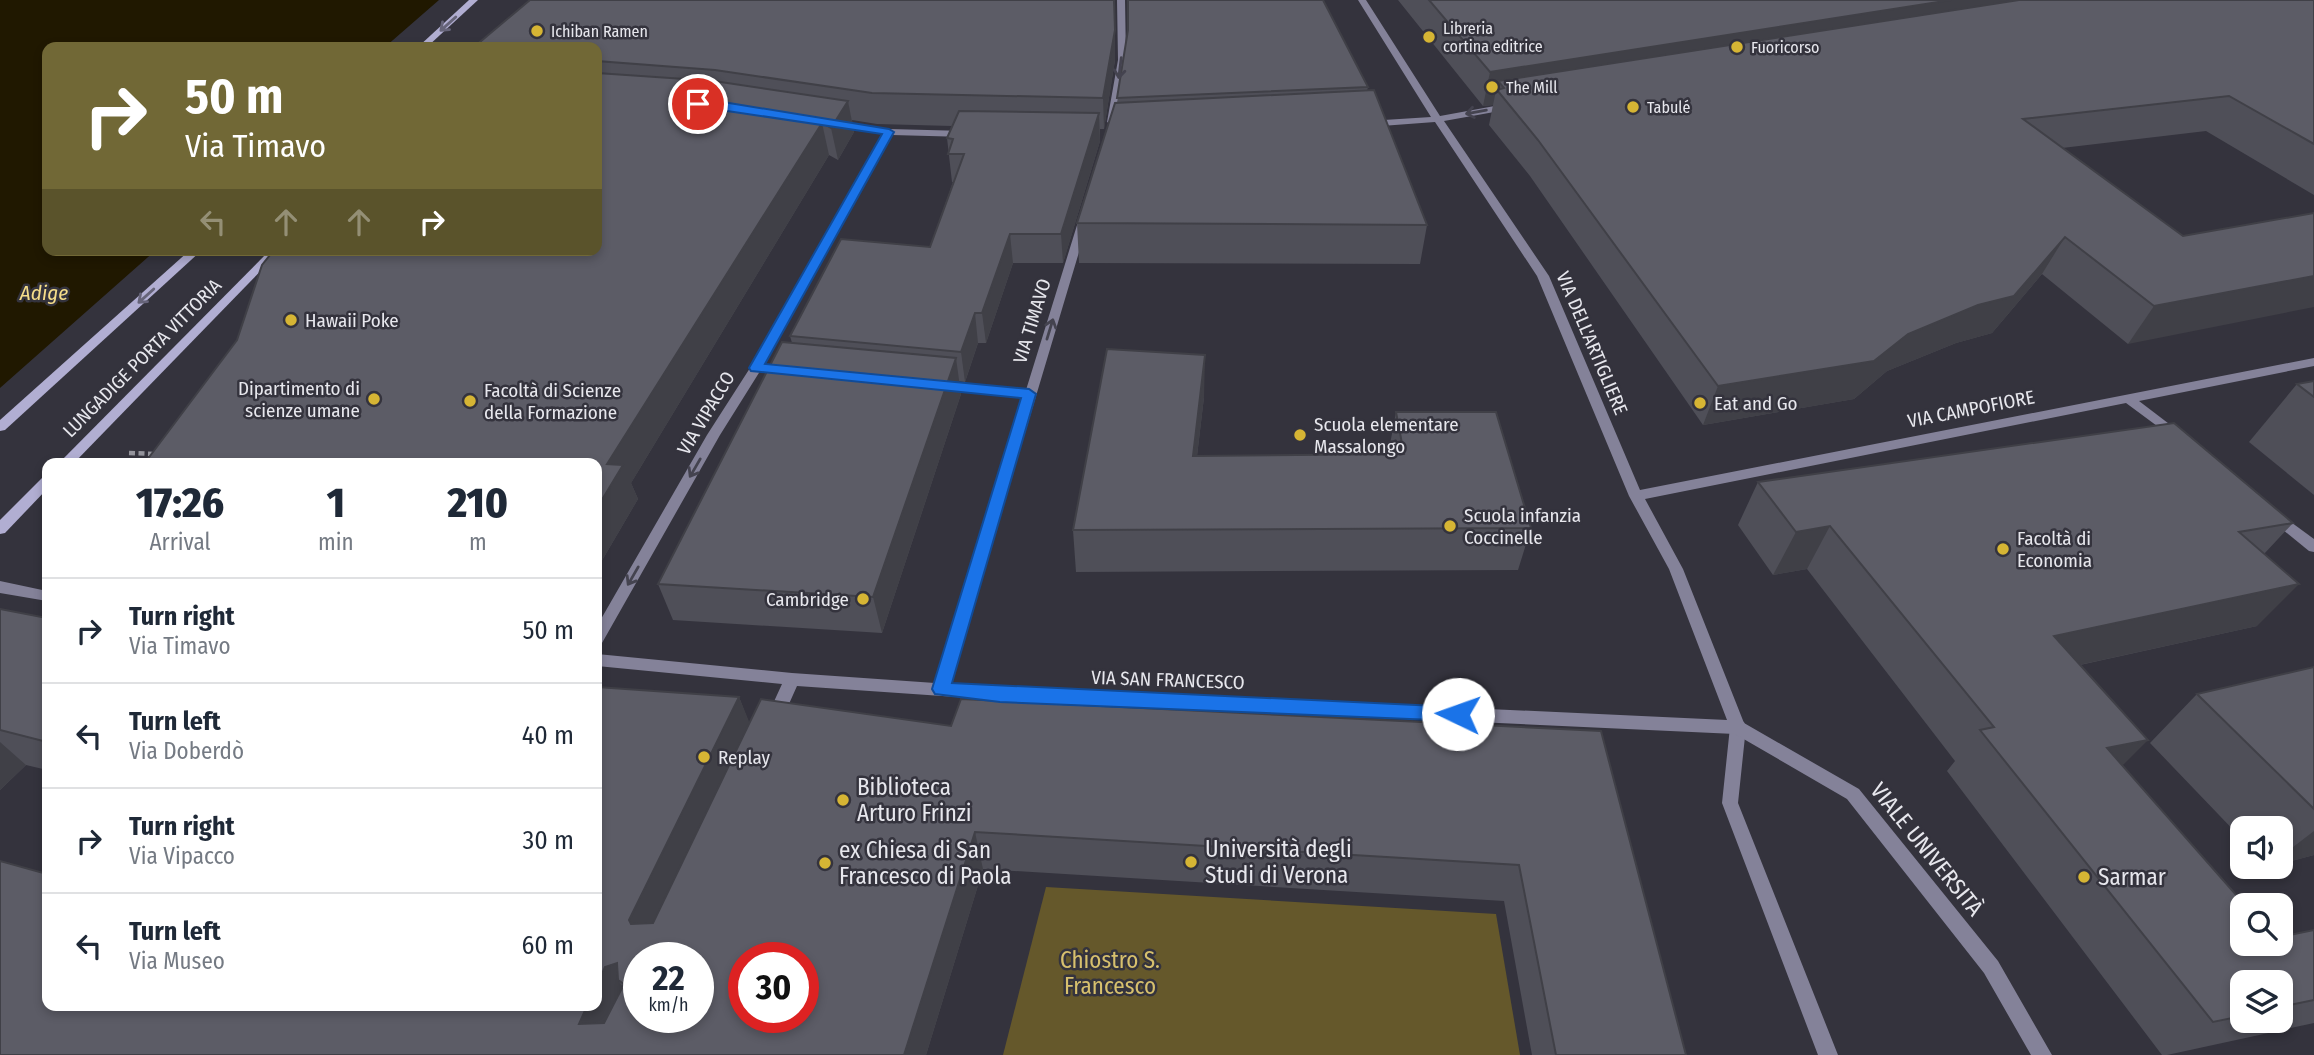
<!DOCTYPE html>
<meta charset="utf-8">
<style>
body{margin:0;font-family:"Fira Sans Condensed",sans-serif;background:#f2f2f3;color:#1f2937;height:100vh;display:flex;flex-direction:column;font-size:26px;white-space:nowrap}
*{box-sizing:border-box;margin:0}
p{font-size:23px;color:#747a83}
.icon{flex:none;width:38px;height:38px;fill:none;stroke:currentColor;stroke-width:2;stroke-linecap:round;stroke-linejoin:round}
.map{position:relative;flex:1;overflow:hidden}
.details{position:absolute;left:42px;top:458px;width:560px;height:553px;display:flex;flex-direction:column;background:#fff;border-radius:14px;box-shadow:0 4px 10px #0003}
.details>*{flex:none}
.guide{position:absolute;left:42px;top:42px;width:560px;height:214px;border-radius:14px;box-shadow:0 4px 10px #0003;background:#716836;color:#fff;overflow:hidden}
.buttons{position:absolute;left:2230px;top:816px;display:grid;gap:14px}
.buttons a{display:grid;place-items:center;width:63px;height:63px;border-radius:14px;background:#fff;box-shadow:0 4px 10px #0003;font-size:35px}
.speed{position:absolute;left:623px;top:942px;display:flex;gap:14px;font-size:35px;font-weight:700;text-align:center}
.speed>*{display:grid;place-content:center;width:91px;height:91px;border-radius:50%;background:#fff;box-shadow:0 4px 10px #0003;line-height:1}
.speed small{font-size:18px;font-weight:400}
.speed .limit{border:10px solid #d22;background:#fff;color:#111}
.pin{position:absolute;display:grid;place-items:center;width:60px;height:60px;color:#fff;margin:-30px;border:4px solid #fff;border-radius:50%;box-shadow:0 2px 7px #0007}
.me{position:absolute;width:77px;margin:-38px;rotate:273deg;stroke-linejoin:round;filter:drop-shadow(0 0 5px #0008)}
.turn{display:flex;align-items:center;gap:24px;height:147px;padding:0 28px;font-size:32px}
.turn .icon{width:91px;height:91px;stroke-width:2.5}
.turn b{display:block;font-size:49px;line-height:60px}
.lanes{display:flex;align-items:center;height:66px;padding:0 28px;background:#0003;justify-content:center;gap:35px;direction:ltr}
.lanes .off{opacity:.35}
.eta{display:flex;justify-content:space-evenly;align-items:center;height:119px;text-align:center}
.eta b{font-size:42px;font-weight:800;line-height:49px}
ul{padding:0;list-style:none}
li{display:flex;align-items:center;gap:21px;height:105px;padding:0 28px;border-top:2px solid #e0e1e3}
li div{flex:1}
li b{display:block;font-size:26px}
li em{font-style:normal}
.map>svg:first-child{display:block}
.green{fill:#65582b}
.water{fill:#201800}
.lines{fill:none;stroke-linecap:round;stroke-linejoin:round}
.path{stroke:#94949c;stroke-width:4.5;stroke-dasharray:6 3.5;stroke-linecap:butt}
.lane{fill:#848299;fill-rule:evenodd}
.street{fill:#848299;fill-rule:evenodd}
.secondary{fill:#b1aed2;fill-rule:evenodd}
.wall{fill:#4f4f58;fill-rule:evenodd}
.shaded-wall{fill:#404047}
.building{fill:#5c5c66;stroke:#404047;stroke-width:2;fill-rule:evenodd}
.oneway{stroke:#666479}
.oneway2{stroke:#44434f}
.route{fill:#1a73e8;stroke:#114b97;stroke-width:2}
.poi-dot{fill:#d6b534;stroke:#34333d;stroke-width:2.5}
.labels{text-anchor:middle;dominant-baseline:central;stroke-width:5;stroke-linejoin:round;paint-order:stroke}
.far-poi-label{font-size:16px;fill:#e7e7ed;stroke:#34333d;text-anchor:start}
.poi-label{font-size:19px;fill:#e7e7ed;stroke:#34333d;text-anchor:start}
.street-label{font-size:19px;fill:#e7e7ed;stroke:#34333d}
.water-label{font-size:21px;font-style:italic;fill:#f5dd8a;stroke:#34333d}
.near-poi-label{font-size:23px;fill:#e7e7ed;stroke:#34333d;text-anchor:start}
.near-street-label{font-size:23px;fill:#e7e7ed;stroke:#34333d}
.near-park-label{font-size:23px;fill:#d7c06d;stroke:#34333d}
</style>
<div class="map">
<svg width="2314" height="1055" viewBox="0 0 2314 1055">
<rect width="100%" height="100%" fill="#34333d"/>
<polygon class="green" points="1046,887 1496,914 1520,1055 1003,1055"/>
<polygon class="water" points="0,0 439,0 385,47 47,47 47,250 156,250 0,388"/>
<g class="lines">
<polyline class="path" points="129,453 155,454"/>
<polygon class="lane" points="1738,720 1744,722 1746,727 1738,803 1838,1055 1818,1055 1722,803 1730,727 1732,722"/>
<g class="street">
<polygon points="1117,0 1125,0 1126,60 1117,122 1112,125 1107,122 1118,60"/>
<polygon points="1358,0 1366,0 1440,116 1511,103 1516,106 1511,109 1444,121 1549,276 1640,490 2314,358 2314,366 2139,401 2181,433 2183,436 2181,439 2176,440 2126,403 1645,499 1683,569 1744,723 1859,789 1998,961 2052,1055 2031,1055 1984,973 1847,799 1735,734 1000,700 797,686 780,724 774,726 768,724 766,719 782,684 597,666 597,654 792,673 935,683 1023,398 944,390 938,386 944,382 1026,390 1078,222 1083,219 1088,222 950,684 1727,720 1669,569 1629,496 1537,276 1435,122 1368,127 1363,124 1368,121 1431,117"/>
<polygon points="836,121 889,129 966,131 971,134 966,137 892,135 762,368 720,435 602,643 597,645 597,626 707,435 750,368 883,134 833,126 833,122"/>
<polygon points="2277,512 2314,539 2314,552 2309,551 2272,521 2270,517"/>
<polygon points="0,581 47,591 47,601 0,593"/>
</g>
<g class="secondary">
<polygon points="469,0 478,0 427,47 418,47"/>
<polygon points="190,250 202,250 5,430 0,431 0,420"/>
<polygon points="270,250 281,250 73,464 58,464"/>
<polygon points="47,476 47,489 5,533 0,534 0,520 42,478"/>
</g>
</g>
<g class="wall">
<polygon points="1115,0 1115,60 1104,129 1100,129 1100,141 1063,263 1013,263 986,343 978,343 965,382 959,381 961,394 882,633 673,620 658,584 792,343 790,336 930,247 953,182 952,182 947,138 952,126 877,124 852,120 854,132 838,160 829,155 631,483 638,499 597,569 597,47"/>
<polygon points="1398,0 2314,0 2314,195 2206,131 2062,148 2183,236 2314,213 2128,344 2042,274 1992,333 1956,343 1887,371 1854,399 1703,425 1530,176 1489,125 1493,105 1483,106"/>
<polygon points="1128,30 1368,87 1367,91 1427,225 1420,264 1079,263 1077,223 1117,103"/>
<polygon points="2314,381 2314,495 2249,442 2297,384"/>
<polygon points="1204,397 1197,456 1388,455 1396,412 1531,528 1518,570 1076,572 1073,530"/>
<path d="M1758,482L2293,523L2264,554L2257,626L2080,665L2122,765L2242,943H2280L2314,930V1023L2167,1055H2162L1947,771L1955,761L1807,569L1773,575L1738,525ZM2242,982H2280V1020H2242Z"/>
<polygon points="0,609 47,618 47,770 26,765 0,790"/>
<polygon points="2314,667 2314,855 2280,864 2280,828 2242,828 2242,839 2150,743 2197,694"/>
<polygon points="739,697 749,723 951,726 1601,731 1686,1055 1532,1055 1504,901 983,869 926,1055 47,1006"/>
</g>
<g class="shaded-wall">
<polygon points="1115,0 1115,60 1104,129 1103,98"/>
<polygon points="1951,0 2141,0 1498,81 1493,105 1483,106 1490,72"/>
<polygon points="848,101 854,132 838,160 831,128"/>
<polygon points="1099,113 1100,141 1063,263 1061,234"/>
<polygon points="822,123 829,155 631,483 638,499 597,569 597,508 607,464"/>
<polygon points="1010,234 1013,263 986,343 982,313"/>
<polygon points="2065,237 2042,274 1992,333 1956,343 1887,371 1854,399 1703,425 1718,386 1908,334"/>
<polygon points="2314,276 2314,307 2128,344 2154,306"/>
<polygon points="975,313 978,343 965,382 961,352"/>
<polygon points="1205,355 1204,397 1192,498 1193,456"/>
<polygon points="956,358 961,394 882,633 873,597"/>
<polygon points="1830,526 1807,569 1773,575 1796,532"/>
<polygon points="2299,584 2257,626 2020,678 2054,636"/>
<polygon points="739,697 755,736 652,956 629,920"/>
<polygon points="2148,740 2108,780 2107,748"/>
<polygon points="0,742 26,765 0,790"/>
<polygon points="2314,831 2314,855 2280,864 2280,857"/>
<polygon points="975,832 983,869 926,1055 904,1055"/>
<polygon points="617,963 624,984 618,980 632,1000 606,1055 579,1024 587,1006 597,1006 597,985 605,967"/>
</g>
<g class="building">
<polygon points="530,0 1114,0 1115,30 1103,98 872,93 715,70 597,61 597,47 474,47"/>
<polygon points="1128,0 1323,0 1368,87 1117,98 1128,30"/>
<polygon points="1429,0 1951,0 1490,72"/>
<polygon points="2019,0 2314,0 2314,144 2229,96 2023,119 2183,236 2314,213 2314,276 2154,306 2065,237 2014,296 1978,305 1908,334 1874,361 1718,386 1538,140 1497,90 1504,88 1498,81"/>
<polygon points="597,73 714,81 848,101 831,128 822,123 607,464 623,465 597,508 597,464 144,464 237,340 262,265 274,250 597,250"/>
<polygon points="1374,90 1427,225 1077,223 1115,103"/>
<polygon points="959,111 1099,113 1061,234 1010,234 982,313 975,313 961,352 790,336 841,239 930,247 964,154 948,154 953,139 947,138"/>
<polygon points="782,342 956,358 873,597 658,584"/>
<polygon points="1107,349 1205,355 1193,456 1404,454 1396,412 1496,412 1531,528 1073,530"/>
<polygon points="2314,381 2314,397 2297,384"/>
<polygon points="2174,423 2293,523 2239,532 2299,584 2054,636 2148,740 2107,748 2245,905 2242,905 2242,943 2280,943 2280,937 2314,930 2314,1000 2280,1007 2280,982 2242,982 2242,1016 2213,1022 1980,730 1994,727 1830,526 1796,532 1758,482"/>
<polygon points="0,609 47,618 47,742 0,730"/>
<polygon points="2314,667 2314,809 2197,694"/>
<path d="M597,687L739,697L629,920L631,924L653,923L761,699L951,726L961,699L1601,731L1686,1055H1556L1519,865L975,832L904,1055H0V861L47,874V1006H587L579,1024L604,1023L624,984L618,980L617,963L605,967L597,985ZM639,957H698V1017H639ZM744,957H803V1017H744Z"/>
</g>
<defs><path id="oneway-shaft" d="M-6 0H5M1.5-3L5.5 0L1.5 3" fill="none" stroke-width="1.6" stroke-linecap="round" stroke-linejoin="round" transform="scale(1.75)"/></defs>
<g class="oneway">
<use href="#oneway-shaft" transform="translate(448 24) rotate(138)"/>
<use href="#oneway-shaft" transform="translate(146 296) rotate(138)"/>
</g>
<g class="oneway2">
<use href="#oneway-shaft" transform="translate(1120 68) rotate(97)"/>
<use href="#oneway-shaft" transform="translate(1476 112) rotate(170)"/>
<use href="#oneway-shaft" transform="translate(1050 329) rotate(-73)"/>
<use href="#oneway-shaft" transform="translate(695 468) rotate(120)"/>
<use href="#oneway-shaft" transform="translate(633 576) rotate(120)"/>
</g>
<polygon class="route" points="698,101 723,102 889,129 894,132 765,364 1029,389 1036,394 952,683 1458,707 1465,709 1467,714 1465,719 1458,721 1000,702 935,694 932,689 1021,398 751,371 749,368 882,134 694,106 692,104"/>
<g class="poi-dot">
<circle cx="537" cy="31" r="7"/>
<circle cx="1429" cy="37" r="7"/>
<circle cx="1737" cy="47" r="7"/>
<circle cx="1492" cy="87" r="7"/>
<circle cx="1633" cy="107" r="7"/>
<circle cx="291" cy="320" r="7"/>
<circle cx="374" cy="399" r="7"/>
<circle cx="470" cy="401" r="7"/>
<circle cx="1700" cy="403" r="7"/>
<circle cx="1300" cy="435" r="7"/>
<circle cx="1450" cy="526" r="7"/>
<circle cx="2003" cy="549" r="7"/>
<circle cx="863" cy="599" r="7"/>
<circle cx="704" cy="757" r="7"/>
<circle cx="843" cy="800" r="7"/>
<circle cx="1191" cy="862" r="7"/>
<circle cx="825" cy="863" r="7"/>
<circle cx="2084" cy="877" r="7"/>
</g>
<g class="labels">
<g class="far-poi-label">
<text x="1443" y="28">Libreria<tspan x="1443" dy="18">cortina editrice</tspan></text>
<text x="551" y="31">Ichiban Ramen</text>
<text x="1751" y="47">Fuoricorso</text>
<text x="1506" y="87">The Mill</text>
<text x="1647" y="107">Tabulé</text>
</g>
<g class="poi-label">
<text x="305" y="320">Hawaii Poke</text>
<text x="360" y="388" text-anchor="end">Dipartimento di<tspan x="360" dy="22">scienze umane</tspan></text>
<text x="484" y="390">Facoltà di Scienze<tspan x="484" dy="22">della Formazione</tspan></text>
<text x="1714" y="403">Eat and Go</text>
<text x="1314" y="424">Scuola elementare<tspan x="1314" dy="22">Massalongo</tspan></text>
<text x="1464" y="515">Scuola infanzia<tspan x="1464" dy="22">Coccinelle</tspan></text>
<text x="2017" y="538">Facoltà di<tspan x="2017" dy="22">Economia</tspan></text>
<text x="849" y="599" text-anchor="end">Cambridge</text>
<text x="718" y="757">Replay</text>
</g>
<g class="street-label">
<text transform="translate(1032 321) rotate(-73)">VIA TIMAVO</text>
<text transform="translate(1592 343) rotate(67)">VIA DELL'ARTIGLIERE</text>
<text transform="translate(142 358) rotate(-45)">LUNGADIGE PORTA VITTORIA</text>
<text transform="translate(1971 409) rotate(-11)">VIA CAMPOFIORE</text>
<text transform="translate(706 413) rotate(-59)">VIA VIPACCO</text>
<text transform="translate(1168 680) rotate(2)">VIA SAN FRANCESCO</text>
</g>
<g class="water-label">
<text x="44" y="293">Adige</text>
</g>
<g class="near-poi-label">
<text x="857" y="787">Biblioteca<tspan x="857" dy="26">Arturo Frinzi</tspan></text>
<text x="1205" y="849">Università degli<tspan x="1205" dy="26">Studi di Verona</tspan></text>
<text x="839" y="850">ex Chiesa di San<tspan x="839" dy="26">Francesco di Paola</tspan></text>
<text x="2098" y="877">Sarmar</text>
</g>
<g class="near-street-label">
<text transform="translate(1927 849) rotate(51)">VIALE UNIVERSITÀ</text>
</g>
<g class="near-park-label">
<text x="1110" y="960">Chiostro S.<tspan x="1110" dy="26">Francesco</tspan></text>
</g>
</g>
</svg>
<div class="buttons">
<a><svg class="icon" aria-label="sound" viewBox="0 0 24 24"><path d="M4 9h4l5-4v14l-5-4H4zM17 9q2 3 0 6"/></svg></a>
<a><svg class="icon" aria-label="search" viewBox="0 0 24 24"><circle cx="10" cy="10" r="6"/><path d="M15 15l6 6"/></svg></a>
<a><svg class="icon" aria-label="layers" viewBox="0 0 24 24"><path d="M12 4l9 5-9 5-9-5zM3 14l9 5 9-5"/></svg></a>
</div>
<div class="speed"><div>22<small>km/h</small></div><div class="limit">30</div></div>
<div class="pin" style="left:698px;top:104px;background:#d93025"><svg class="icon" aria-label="arrive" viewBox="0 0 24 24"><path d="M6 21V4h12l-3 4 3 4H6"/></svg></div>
<svg class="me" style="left:1458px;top:714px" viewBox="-20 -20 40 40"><circle r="19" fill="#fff"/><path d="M0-13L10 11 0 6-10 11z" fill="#1a73e8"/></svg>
<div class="guide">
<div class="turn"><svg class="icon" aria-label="right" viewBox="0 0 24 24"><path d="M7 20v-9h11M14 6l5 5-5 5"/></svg><div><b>50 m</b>Via Timavo</div></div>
<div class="lanes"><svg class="icon off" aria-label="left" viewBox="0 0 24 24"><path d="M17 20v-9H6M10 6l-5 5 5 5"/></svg><svg class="icon off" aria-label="ahead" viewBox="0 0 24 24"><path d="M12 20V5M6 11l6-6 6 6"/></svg><svg class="icon off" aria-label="ahead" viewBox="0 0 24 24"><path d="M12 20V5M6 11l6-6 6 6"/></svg><svg class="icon" aria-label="right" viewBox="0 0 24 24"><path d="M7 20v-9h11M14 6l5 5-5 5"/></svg></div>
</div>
<section class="details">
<div class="eta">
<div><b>17:26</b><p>Arrival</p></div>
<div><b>1</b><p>min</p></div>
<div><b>210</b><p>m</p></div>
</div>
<ul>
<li><svg class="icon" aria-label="right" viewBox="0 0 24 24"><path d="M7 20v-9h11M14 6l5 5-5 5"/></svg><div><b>Turn right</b><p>Via Timavo</p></div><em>50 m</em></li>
<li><svg class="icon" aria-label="left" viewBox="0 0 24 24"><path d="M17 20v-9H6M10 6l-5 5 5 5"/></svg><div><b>Turn left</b><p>Via Doberdò</p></div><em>40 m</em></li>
<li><svg class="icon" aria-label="right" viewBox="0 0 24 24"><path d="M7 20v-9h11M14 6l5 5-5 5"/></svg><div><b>Turn right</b><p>Via Vipacco</p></div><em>30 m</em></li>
<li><svg class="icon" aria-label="left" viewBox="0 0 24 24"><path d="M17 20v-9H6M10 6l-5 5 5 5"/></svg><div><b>Turn left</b><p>Via Museo</p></div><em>60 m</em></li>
</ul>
</section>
</div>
